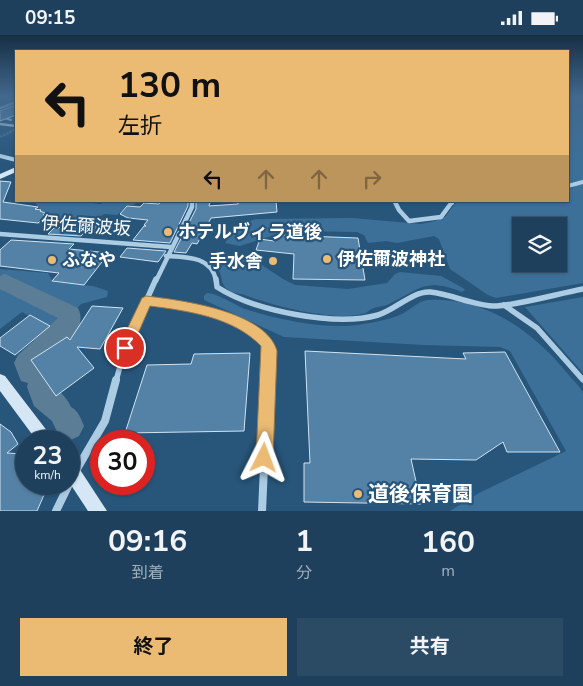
<!DOCTYPE html>
<html lang="ja">
<meta charset="utf-8">
<style>
body{margin:0;font-family:"Nunito Sans","Noto Sans JP",sans-serif;background:#2b4b65;color:#f1f3f6;height:100vh;display:flex;flex-direction:column;font-size:19px;white-space:nowrap}
*{box-sizing:border-box;margin:0}
p{font-size:16px;color:#a1afbb}
.icon{flex:none;width:28px;height:28px;fill:none;stroke:currentColor;stroke-width:2;stroke-linecap:round;stroke-linejoin:round}
.map{position:relative;height:476px;overflow:hidden}
.drawer{display:flex;flex-direction:column;background:#1e405c;flex:1}
.drawer>*{flex:none}
.guide{position:absolute;left:15px;top:15px;width:554px;height:152px;border-radius:0px;box-shadow:0 1px 4px #0004,0 0 0 1px #3c5972;background:#ebbb73;color:#111;overflow:hidden}
.buttons{position:absolute;left:512px;top:182px;display:grid;gap:10px}
.buttons a{display:grid;place-items:center;width:55px;height:55px;border-radius:0px;background:#1e405c;box-shadow:0 1px 4px #0004,0 0 0 1px #3c5972;font-size:25px}
.speed{position:absolute;left:15px;top:395px;display:flex;gap:10px;font-size:25px;font-weight:700;text-align:center}
.speed>*{display:grid;place-content:center;width:65px;height:65px;border-radius:50%;background:#1e405c;box-shadow:0 1px 4px #0004,0 0 0 1px #3c5972;line-height:1}
.speed small{font-size:12px;font-weight:400}
.speed .limit{border:8px solid #d22;background:#fff;color:#111}
.pin{position:absolute;display:grid;place-items:center;width:42px;height:42px;color:#fff;margin:-21px;border:2px solid #fff;border-radius:50%;box-shadow:0 1px 5px #0007}
.me{position:absolute;width:55px;margin:-28px;rotate:3deg;stroke-linejoin:round;filter:drop-shadow(0 0 4px #0008)}
.turn{display:flex;align-items:center;gap:18px;height:105px;padding:0 20px;font-size:22px}
.turn .icon{width:65px;height:65px;stroke-width:2.5}
.turn b{display:block;font-size:35px;line-height:42px}
.lanes{display:flex;align-items:center;height:48px;padding:0 20px;background:#0003;justify-content:center;gap:25px;direction:ltr}
.lanes .off{opacity:.35}
.eta{display:flex;justify-content:space-evenly;align-items:center;height:85px;text-align:center}
.eta b{font-size:30px;font-weight:700;line-height:35px}
.primary-button{display:flex;gap:10px;margin-top:auto;padding:10px 20px}
.primary-button a{flex:1;height:58px;border-radius:0px;background:#ebbb73;color:#111;font-size:20px;font-weight:700;line-height:58px;text-align:center}
.primary-button a+a{background:#2b4b65;color:#f1f3f6}
.status{display:flex;justify-content:space-between;align-items:center;height:35px;padding:0 25px;background:#1e405c;direction:ltr}
.status svg{height:14px;fill:currentColor}
.map>svg:first-child{display:block}
.green{fill:#3c7098;fill-rule:evenodd}
.lines{fill:none;stroke-linecap:round;stroke-linejoin:round}
.stream{stroke:#a1c8e4;stroke-width:2}
.river{fill:#5c7d96;fill-rule:evenodd}
.building{fill:#5482a6;stroke:#cfe3f3}
.street-tunnel{stroke:#486f8f;stroke-width:2.5;stroke-dasharray:2.5 1;stroke-linecap:butt}
.street-far4{stroke:#accce4;stroke-width:2.5}
.street-far3{stroke:#accce4;stroke-width:4}
.street-far2{stroke:#accce4;stroke-width:4.5}
.street-far1{stroke:#accce4;stroke-width:5.5}
.street{stroke:#accce4;stroke-width:8}
.secondary{fill:#d5e6f4;fill-rule:evenodd}
.route{fill:#ebbb73;stroke:#997a4b}
.poi-dot{fill:#ebbb73;stroke:#28567b;stroke-width:2}
.labels{text-anchor:middle;dominant-baseline:central;stroke-width:4.5;stroke-linejoin:round;paint-order:stroke}
.street-label{font-size:18px;fill:#fff;stroke:#28567b}
.poi-label{font-size:18px;font-weight:bold;fill:#fff;stroke:#28567b;text-anchor:start}
.near-poi-label{font-size:21px;font-weight:bold;fill:#fff;stroke:#28567b;text-anchor:start}
</style>
<div class="status"><b>09:15</b><svg viewBox="0 0 49 12"><path d="M0 12V9h3v3zM5 12V6h3v6zM10 12V3h3v9zM15 12V0h3v12zM26 1h20v11H26zM47 4h2v5h-2z"/></svg></div>
<div class="map">
<svg width="583" height="476" viewBox="0 0 583 476">
<rect width="100%" height="100%" fill="#28567b"/>
<g class="green">
<path d="M568,61H583V248L496,263L488,260L450,234L439,204L434,201L397,208L386,206L368,208L364,200L357,197L298,196L274,200L240,211L225,208C234,195 241,188 256,184L352,183L421,189L435,186L446,181L457,166H568V155L575,151L568,147ZM521,191H559V229H521Z"/>
<polygon points="34,166 73,166 101,169 104,166 138,166 134,170 127,170 117,180 105,179 81,189 57,186 52,190 37,189 45,182"/>
<path d="M221,221L253,224L283,244L295,250L348,254L387,248L395,239L400,237L441,241L463,253L465,255L462,257C424,242 419,255 387,270C382,272 377,271 372,274C371,274 367,277 366,278C338,288 273,271 245,260C238,258 230,258 225,252C221,247 222,242 220,238C218,233 213,229 210,226L212,222Z"/>
<polygon points="0,234 48,238 53,247 93,251 108,256 107,262 81,269 56,296 22,277 0,294"/>
<path d="M207,258C217,258 235,270 245,274C276,284 314,292 346,291C363,290 386,286 402,279C410,275 418,266 428,265C484,261 533,296 567,338C571,343 581,352 583,358C583,367 583,380 583,389C583,418 583,447 583,476H450L479,458L566,416L510,316L500,312L423,310L284,302L204,265V261Z"/>
<polygon points="583,262 583,338 525,272"/>
</g>
<g class="lines">
<polyline class="stream" points="5,83 11,85"/>
<path class="river" d="M5,239L78,273C82,281 81,288 77,297L41,331L42,340L50,343C55,354 66,360 71,372C78,375 81,384 84,391L79,401L69,406L59,401L52,386L34,371L27,352L28,348L21,346L14,328L18,320L58,283L0,254V241Z"/>
</g>
<g class="building">
<polygon points="16,70 16,80 0,86 0,76"/>
<polygon points="0,146 11,147 3,167 38,172 35,174 41,175 40,176 45,178 43,180 47,180 38,188 0,184"/>
<polygon points="161,166 188,166 188,171 170,208 133,205 144,191 146,191 144,190 148,185 128,183 120,179 127,171 140,172 144,168 159,169"/>
<polygon points="238,166 276,166 277,177 211,183 197,209 192,208 186,218 174,217 196,174 196,167 210,167 209,171 238,169"/>
<polygon points="91,186 105,187 97,196 87,195 81,201 48,199 54,193 59,193 62,190 87,191"/>
<polygon points="278,200 358,203 365,245 293,244 294,219 256,215 260,204 274,206"/>
<polygon points="11,205 74,209 69,214 109,218 84,250 52,246 59,238 0,231 0,215"/>
<polygon points="127,213 166,216 158,227 120,222"/>
<polygon points="92,271 123,273 100,314 77,312 94,333 56,361 31,325 67,302 70,305"/>
<polygon points="30,280 50,291 15,320 0,311 0,303"/>
<polygon points="305,316 466,324 463,318 505,317 560,417 507,417 503,407 476,425 411,424 421,469 304,467 304,428 310,428"/>
<polygon points="250,318 244,396 125,398 147,330 191,329 194,319"/>
<polygon points="0,389 11,397 18,409 7,418 24,419 19,426 26,428 26,449 44,449 47,453 37,476 0,476"/>
</g>
<g class="lines">
<polyline class="street-tunnel" points="0,102 16,94"/>
<g class="street-far4">
<polyline points="0,73 16,67"/>
<polyline points="0,89 16,91"/>
</g>
<g class="street-far3">
<polyline points="0,121 16,125"/>
<polyline points="568,151 583,147"/>
<polyline points="192,166 192,168"/>
<polyline points="395,166 396,168"/>
<polyline points="452,168 453,166"/>
</g>
<g class="street-far2">
<polyline points="395,167 399,175 409,186 441,182 452,167"/>
<polyline points="0,199 171,212"/>
<path d="M166,221C186,222 212,221 216,246"/>
<polyline points="156,246 192,172 192,167"/>
</g>
<g class="street-far1">
<path d="M216,244L217,252C254,276 336,292 378,280C395,275 413,256 430,257C452,259 477,272 497,271C523,269 557,259 583,254"/>
<path d="M146,266C178,270 257,279 268,315C271,324 268,337 268,346"/>
<polyline points="504,270 537,293 583,345"/>
<polyline points="116,346 125,313 156,244"/>
</g>
<g class="street">
<polyline points="56,476 74,439 105,386 116,345"/>
<polyline points="262,476 268,345"/>
</g>
<g class="secondary">
<polygon points="16,132 16,137 0,144 0,139"/>
<polygon points="0,339 5,341 51,401 53,406 37,406 0,356"/>
<polygon points="69,425 75,427 107,476 88,476 69,447"/>
</g>
</g>
<linearGradient id="sky" x2="0" y2="1"><stop stop-color="#162f44"/><stop offset="0.48" stop-color="#42688d"/><stop offset="1" stop-color="#42688d" stop-opacity="0"/></linearGradient>
<rect width="583" height="128" fill="url(#sky)"/>
<path class="route" d="M146,261C181,265 266,276 277,316L273,423L271,429L264,431L258,429L256,423L261,311C233,282 188,276 150,271L130,317L125,319L120,317L118,313L142,263Z"/>
<g class="poi-dot">
<circle cx="168" cy="197" r="5"/>
<circle cx="327" cy="224" r="5"/>
<circle cx="52" cy="225" r="5"/>
<circle cx="273" cy="226" r="5"/>
<circle cx="358" cy="459" r="5"/>
</g>
<g class="labels">
<g class="street-label">
<text transform="translate(86 191) rotate(4)">伊佐爾波坂</text>
</g>
<g class="poi-label">
<text x="178" y="197">ホテルヴィラ道後</text>
<text x="337" y="224">伊佐爾波神社</text>
<text x="62" y="225">ふなや</text>
<text x="263" y="226" text-anchor="end">手水舎</text>
</g>
<g class="near-poi-label">
<text x="368" y="459">道後保育園</text>
</g>
</g>
</svg>
<div class="buttons">
<a><svg class="icon" aria-label="layers" viewBox="0 0 24 24"><path d="M12 4l9 5-9 5-9-5zM3 14l9 5 9-5"/></svg></a>
</div>
<div class="speed"><div>23<small>km/h</small></div><div class="limit">30</div></div>
<div class="pin" style="left:125px;top:313px;background:#d93025"><svg class="icon" aria-label="arrive" viewBox="0 0 24 24"><path d="M6 21V4h12l-3 4 3 4H6"/></svg></div>
<svg class="me" style="left:264px;top:423px" viewBox="-20 -20 40 40"><path d="M0-17L14 15 0 8-14 15z" fill="#ebbb73" stroke="#fff" stroke-width="4"/></svg>
<div class="guide">
<div class="turn"><svg class="icon" aria-label="left" viewBox="0 0 24 24"><path d="M17 20v-9H6M10 6l-5 5 5 5"/></svg><div><b>130 m</b>左折</div></div>
<div class="lanes"><svg class="icon" aria-label="left" viewBox="0 0 24 24"><path d="M17 20v-9H6M10 6l-5 5 5 5"/></svg><svg class="icon off" aria-label="ahead" viewBox="0 0 24 24"><path d="M12 20V5M6 11l6-6 6 6"/></svg><svg class="icon off" aria-label="ahead" viewBox="0 0 24 24"><path d="M12 20V5M6 11l6-6 6 6"/></svg><svg class="icon off" aria-label="right" viewBox="0 0 24 24"><path d="M7 20v-9h11M14 6l5 5-5 5"/></svg></div>
</div>
</div>
<section class="drawer">
<div class="eta">
<div><b>09:16</b><p>到着</p></div>
<div><b>1</b><p>分</p></div>
<div><b>160</b><p>m</p></div>
</div>
<div class="primary-button"><a>終了</a><a>共有</a></div>
</section>
